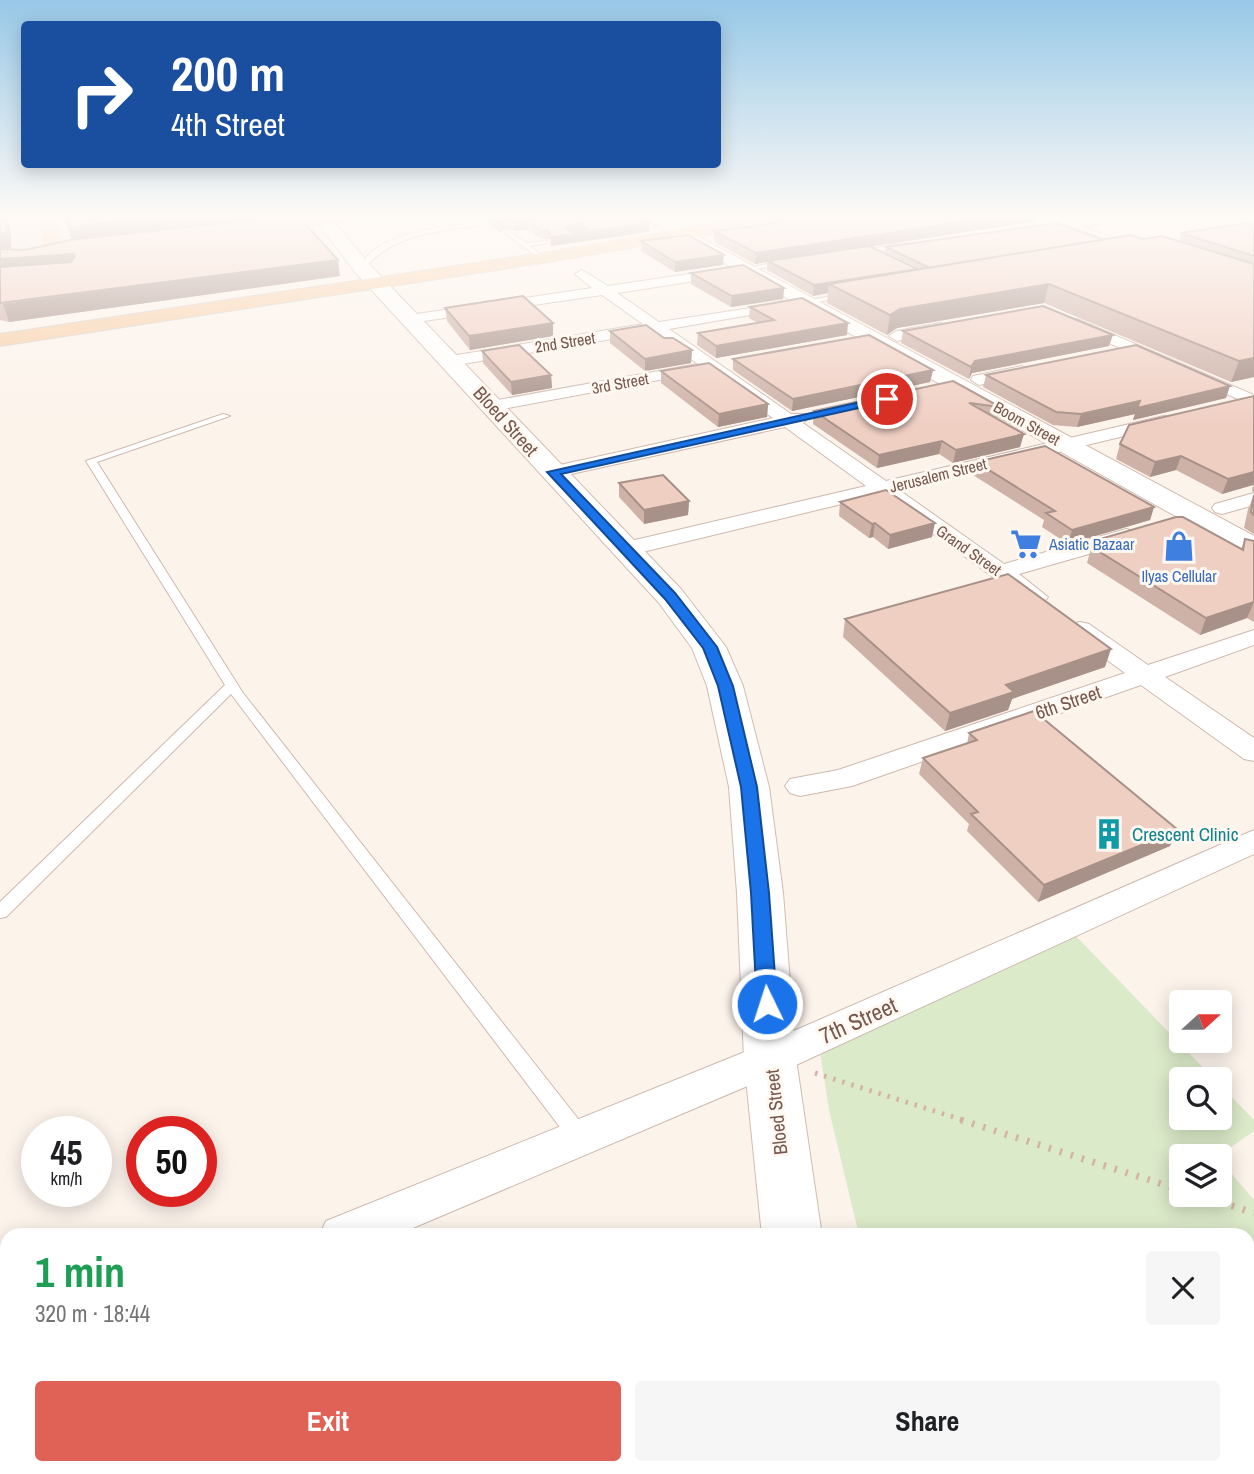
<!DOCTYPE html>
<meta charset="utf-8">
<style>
body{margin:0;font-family:"Archivo Narrow",sans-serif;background:#f6f6f6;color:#202124;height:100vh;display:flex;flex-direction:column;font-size:26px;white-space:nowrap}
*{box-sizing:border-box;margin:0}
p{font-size:23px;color:#757577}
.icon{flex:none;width:38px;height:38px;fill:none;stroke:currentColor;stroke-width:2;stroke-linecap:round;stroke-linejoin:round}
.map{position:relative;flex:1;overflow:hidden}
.details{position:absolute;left:0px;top:1228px;width:1255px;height:247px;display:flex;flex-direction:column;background:#fff;border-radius:21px 21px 0 0;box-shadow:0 4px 18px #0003}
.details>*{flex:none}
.top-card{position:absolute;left:21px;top:21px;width:700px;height:147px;border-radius:7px;box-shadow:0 4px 18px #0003;background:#1a4fa0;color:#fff;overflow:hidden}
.needle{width:46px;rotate:69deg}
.controls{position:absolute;left:1169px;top:990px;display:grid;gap:14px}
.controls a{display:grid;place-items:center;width:63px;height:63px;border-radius:7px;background:#fff;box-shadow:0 4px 18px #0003;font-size:35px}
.speed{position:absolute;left:21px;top:1116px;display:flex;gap:14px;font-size:35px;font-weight:700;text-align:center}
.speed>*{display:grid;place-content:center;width:91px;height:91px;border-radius:50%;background:#fff;box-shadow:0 4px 18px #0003;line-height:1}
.speed small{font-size:18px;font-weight:400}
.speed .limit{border:10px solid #d22;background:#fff;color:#111}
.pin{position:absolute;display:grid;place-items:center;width:60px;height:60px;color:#fff;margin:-30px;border:4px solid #fff;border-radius:50%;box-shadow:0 2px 7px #0007}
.me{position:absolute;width:77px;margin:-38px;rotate:356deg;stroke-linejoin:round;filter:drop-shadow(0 0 5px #0008)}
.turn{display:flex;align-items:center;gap:24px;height:147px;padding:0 35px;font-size:32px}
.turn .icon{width:91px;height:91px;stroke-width:2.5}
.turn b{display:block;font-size:49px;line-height:60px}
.round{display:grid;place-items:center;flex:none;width:74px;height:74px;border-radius:7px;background:#f6f6f6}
.head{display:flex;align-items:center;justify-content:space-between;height:119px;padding:0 35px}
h1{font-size:42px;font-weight:700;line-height:52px;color:#1e9e55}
.button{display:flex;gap:14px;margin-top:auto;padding:14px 35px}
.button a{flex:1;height:80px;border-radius:7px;background:#e06256;color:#fff;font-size:28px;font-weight:700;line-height:80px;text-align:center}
.button a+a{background:#f6f6f6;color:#202124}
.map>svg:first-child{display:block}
.residential{fill:#f3e4d9}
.green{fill:#dbeac9}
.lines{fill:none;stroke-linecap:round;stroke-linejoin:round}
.lane-casing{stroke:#ceb9b0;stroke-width:2}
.street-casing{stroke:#ceb9b0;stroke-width:2}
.secondary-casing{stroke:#d4bbb0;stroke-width:2}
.primary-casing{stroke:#d9d0cd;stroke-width:2}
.path-far1{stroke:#d6b2a6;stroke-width:5;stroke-dasharray:2.5 7;stroke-linecap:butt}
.path{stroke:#d6b2a6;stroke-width:7;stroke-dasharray:2.5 9;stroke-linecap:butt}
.lane{fill:#fff;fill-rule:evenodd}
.street{fill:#fff;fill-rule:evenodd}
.secondary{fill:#fff;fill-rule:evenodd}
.primary{fill:#f7cea7;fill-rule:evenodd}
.wall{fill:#ceb2a8}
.shaded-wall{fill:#a89188}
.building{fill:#f0cfc3;stroke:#a89188;stroke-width:2;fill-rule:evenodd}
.route{fill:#1a73e8;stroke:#114b97;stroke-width:2}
.labels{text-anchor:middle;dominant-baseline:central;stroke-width:6;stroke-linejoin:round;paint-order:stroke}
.far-street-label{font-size:16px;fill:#77574e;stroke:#fef8f1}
.far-shop-label{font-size:16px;fill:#366cbe;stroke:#fef8f1;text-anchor:start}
.street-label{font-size:19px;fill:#77574e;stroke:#fef8f1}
.culture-label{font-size:19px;fill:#0d838f;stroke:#fef8f1;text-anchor:start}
.near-street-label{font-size:23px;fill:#77574e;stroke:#fef8f1}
</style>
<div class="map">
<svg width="1254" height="1474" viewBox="0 0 1254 1474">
<rect width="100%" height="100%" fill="#fcf3eb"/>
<polygon class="residential" points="0,218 308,218 0,253"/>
<polygon class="green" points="1072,932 1215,1080 1181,1080 1181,1118 1220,1118 1220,1085 1254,1120 1254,1131 1217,1157 1181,1157 1181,1195 1220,1195 1220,1160 1254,1200 1254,1474 934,1474 932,1468 1248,1468 1248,1236 859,1235 829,1110 818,1039"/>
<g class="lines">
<defs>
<g id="lane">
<path d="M418,218H427L448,226L487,221L490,223C481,227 468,227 458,228C423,233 387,240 364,269H360C368,241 414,232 441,227Z"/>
<polygon points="1047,218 1056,218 1074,224 1134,218 1159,218 1081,226 1128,243 1126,246"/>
<polygon points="1186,218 1195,218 1254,237 1254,241"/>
<polygon points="1238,218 1254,218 1254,222"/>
<polygon points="505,231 509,231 526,243 547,241 547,243 530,246 544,257 544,259 540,259 505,233"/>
<polygon points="904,243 906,246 859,254 856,252"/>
<polygon points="783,261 785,264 745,271 742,269"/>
<polygon points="845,293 848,297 805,304 801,302"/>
<polygon points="223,414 230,416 97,462 243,693 586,1129 589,1136 586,1143 579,1145 572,1143 231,694 6,917 0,918 0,902 225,685 86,461"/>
</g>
<g id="street">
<polygon points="729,268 736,272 734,275 617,293 659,322 790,302 792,305 790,308 785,309 669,329 791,414 805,414 808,418 803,423 886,481 1164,416 1170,417 1173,421 1170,425 899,490 1004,564 1126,529 1134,531 1137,536 1134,541 1019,574 1048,597 1044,602 1028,602 879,495 626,556 618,554 615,549 618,544 866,486 785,427 553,478 546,476 543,472 546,468 773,418 707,371 492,411 483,406 492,401 698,364 653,332 451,366 443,361 451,356 643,324 602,295 410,323 403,319 410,315 592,288 575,274 582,270 608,286"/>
<polygon points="1077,319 1254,395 1254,406 1072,327 1069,324 1072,321"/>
<polygon points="940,323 945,325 948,328 945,331 897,341 889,336 897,331"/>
<polygon points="1022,366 1030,371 1028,375 979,385 971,380 973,376"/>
<polygon points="1254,493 1254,505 1222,514 1215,512 1212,508 1215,504"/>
<polygon points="1080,622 1089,624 1148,665 1254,630 1254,645 1165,677 1254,738 1254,761 1244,759 1141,685 852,786 800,796 790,793 785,786 790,779 838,770 1125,673 1071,634 1068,629 1071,624"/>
<polygon points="1254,830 1254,854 783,1071 394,1236 319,1236 326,1221 757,1047"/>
<polygon points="7,1349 7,1397 0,1400 0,1352"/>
</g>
<g id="secondary">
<polygon points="317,218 331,218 369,264 681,589 726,647 743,686 769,787 783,893 796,1059 822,1236 762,1236 744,1059 737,893 729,787 707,686 692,648 659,603 355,272 318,223"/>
<polygon points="644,218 664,218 1254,536 1254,557 1243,554"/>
<polygon points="819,1468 889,1468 891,1474 821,1474"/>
</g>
<g id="primary">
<polygon points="40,218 56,218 62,252 59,256 0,269 0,259 44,249"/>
<polygon points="296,218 349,218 341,223 252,233 244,228 252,223"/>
<polygon points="748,218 786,218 778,223 542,263 0,346 0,334 542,253"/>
</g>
</defs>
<use href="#lane" class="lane-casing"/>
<use href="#street" class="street-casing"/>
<use href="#secondary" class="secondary-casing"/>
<use href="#primary" class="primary-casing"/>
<polyline class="path-far1" points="815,1073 966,1121"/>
<g class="path">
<polyline points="961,1120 1181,1190"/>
<polyline points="1199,1195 1254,1213"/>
</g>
<use href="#lane" class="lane"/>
<use href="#street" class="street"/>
<use href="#secondary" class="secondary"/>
<use href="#primary" class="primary"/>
</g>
<g class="wall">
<polygon points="0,218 6,218 11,233 11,248 8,249 25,250 72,240 68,227 340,276 9,322 0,320"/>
<polygon points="480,218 640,218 649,232 551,246 549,239 541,239 528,230 514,231 505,228 500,233 491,226 490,221"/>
<polygon points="1037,221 870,247 918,270 921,269 885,252 886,247 1105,240 1143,239 1179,242 1181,233 1254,224 1254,377 1231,382 1044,303 897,328 887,335 827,303 828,293 813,296 767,270 767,262 755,264 714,242 714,231"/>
<polygon points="641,241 723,265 675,272 641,251"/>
<polygon points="691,273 784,288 783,299 731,307 691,284"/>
<polygon points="750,307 847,335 716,358 697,345 698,333 758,323 749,318"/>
<polygon points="445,308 553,323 553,336 470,350 447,321"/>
<polygon points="610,331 664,338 692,350 691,363 645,371 610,343"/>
<polygon points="903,331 1109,346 972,373 969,379 901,343"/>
<polygon points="482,351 551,375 552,388 512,395 483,363"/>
<polygon points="733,359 933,370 930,382 792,411 733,370"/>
<polygon points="661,371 768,404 767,417 718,427 661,383"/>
<polygon points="986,375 1226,398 1133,420 1135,414 1077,427 1053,425 983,387"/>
<polygon points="953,381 1000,407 997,419 1020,447 953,463 939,454 877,468 813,424 814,411"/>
<polygon points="1254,396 1254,492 1252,491 1253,485 1222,494 1176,470 1150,477 1116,459 1120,444"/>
<polygon points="976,462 1154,507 1150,520 1068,544 1042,527 1044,520 973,475"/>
<polygon points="619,483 689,501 688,515 644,524 619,497"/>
<polygon points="1254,495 1254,534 1244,528 1248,509"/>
<polygon points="840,502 932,537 888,549 873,537 869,538 839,516"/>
<polygon points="1245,539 1254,541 1254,622 1247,618 1200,635 1087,563 1093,541 1241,549"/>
<polygon points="845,619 1105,667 1012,699 1008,710 945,731 843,637"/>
<polygon points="969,733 1178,830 1170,846 1038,902 967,831 969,824 919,774 923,758 967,744"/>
</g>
<g class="shaded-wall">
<polygon points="6,218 11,233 11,248 0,251 0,234"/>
<polygon points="150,218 277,218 72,241 68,227"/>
<polygon points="989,218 1037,218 1037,221 770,262 768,261 767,262 755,264 756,253"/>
<polygon points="504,219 505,228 500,233 499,224"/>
<polygon points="527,221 528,230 514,231 513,222"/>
<polygon points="582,223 582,232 649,223 649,232 551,246 551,237 566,229 568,226"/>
<polygon points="73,254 78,270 0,276 0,259"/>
<polygon points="724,255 723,265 675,272 675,262"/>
<polygon points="338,260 340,276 9,322 3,304"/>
<polygon points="918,269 916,279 829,284 828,293 813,296 814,285"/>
<polygon points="1049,284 1044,303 897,328 887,335 890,315 900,309"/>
<polygon points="784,288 783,299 731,307 732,296"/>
<polygon points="553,323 553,336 470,350 469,336"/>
<polygon points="848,323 847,335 716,358 716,346"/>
<polygon points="1113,335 1109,346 972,373 969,379 971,367 975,361"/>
<polygon points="692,350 691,363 645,371 645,359"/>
<polygon points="1254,358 1254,377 1231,382 1239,361"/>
<polygon points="933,370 930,382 792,411 793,399"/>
<polygon points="551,375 552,388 512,395 511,382"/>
<polygon points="1230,386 1226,398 1133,420 1135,414 1077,427 1081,414 1140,401"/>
<polygon points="768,404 767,417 718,427 719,414"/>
<polygon points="1024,434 1020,447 953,463 956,450"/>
<polygon points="942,441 939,454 877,468 879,455"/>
<polygon points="1181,456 1176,470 1150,477 1155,462"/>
<polygon points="1254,472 1254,483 1253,485 1222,494 1228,479"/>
<polygon points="689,501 688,515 644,524 644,510"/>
<polygon points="1154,507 1150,520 1068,544 1072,530"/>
<polygon points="875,523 873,537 869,538 872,524"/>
<polygon points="935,523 932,537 888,549 890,535"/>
<polygon points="1254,602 1247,618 1200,635 1206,618"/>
<polygon points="1111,649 1105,667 1012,699 1008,710 945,731 950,713 1006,685"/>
<polygon points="1178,830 1170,846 1038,902 1044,885"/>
</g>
<g class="building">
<polygon points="0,218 6,218 6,232 0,234"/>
<polygon points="66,218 150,218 68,227"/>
<polygon points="270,218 300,218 338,260 0,303 0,267 71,262 75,256 73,254 0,259 0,249 25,250 70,240"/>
<path d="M492,218H640L649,223L551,237L548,230H541L527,221L513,222L504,219L499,224ZM582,223L587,229L572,233L566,229L568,226Z"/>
<polygon points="813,218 989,218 756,253 714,231"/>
<polygon points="1056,223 1105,240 930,268 886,247"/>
<polygon points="1247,223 1254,224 1254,256 1181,233"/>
<polygon points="688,235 724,255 675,262 641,241"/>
<polygon points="1131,235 1143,239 1162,236 1254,264 1254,358 1239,361 1049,284 900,309 890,315 829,284"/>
<polygon points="869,246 918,269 814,285 768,261"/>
<polygon points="743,265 784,288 732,296 691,273"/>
<polygon points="523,296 553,323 469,336 445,308"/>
<polygon points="802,298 848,323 716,346 698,333 774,320 750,307"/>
<polygon points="1043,306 1113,335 975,361 971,367 903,331"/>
<polygon points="646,325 664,338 673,338 692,350 645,359 610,331"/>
<polygon points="869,335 933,370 793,399 733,359"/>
<polygon points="519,345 551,375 511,382 482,351"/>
<polygon points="1136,345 1230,386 1137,408 1140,401 1081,414 1056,412 986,375"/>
<polygon points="709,363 768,404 719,414 661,371"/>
<polygon points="953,381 1000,407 969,403 1024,434 956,450 942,441 879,455 814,411"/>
<polygon points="1254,396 1254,472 1228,479 1181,456 1155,462 1120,444 1129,425"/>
<polygon points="1045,446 1154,507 1072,530 1046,513 1055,511 976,462"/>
<polygon points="663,475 689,501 644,510 619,483"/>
<polygon points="886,490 935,523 890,535 875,523 872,524 840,502"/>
<polygon points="1254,495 1254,515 1251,512"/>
<polygon points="1176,517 1183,517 1243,550 1245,539 1254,541 1254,602 1206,618 1092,547 1099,545 1093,541"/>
<polygon points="1008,574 1111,649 1006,685 1014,692 950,713 845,619"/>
<polygon points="1034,711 1178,830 1044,885 971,814 978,812 923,758 977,740 969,733"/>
</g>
<linearGradient id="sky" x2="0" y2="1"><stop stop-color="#97c8e7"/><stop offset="0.51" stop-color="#fefaf6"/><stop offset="1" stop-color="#fefaf6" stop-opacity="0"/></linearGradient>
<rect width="1254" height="425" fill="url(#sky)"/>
<polygon class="route" points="887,396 892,399 890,401 561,474 675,593 717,647 733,686 757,787 769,893 777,1004 774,1010 767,1013 760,1010 757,1004 751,893 741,787 718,686 703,648 665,599 547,472"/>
<defs>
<symbol id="supermarket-bare" viewBox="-9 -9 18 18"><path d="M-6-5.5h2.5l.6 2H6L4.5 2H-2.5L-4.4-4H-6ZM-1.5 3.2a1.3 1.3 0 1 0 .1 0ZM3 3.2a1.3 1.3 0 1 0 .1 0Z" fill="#3f7fe0" stroke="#fef8f1" stroke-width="2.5" paint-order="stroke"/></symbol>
<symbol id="shop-bare" viewBox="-9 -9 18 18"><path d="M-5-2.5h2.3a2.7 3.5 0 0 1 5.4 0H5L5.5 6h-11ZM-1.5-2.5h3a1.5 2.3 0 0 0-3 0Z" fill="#3f7fe0" stroke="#fef8f1" stroke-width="2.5" paint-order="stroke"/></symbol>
<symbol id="building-bare" viewBox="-9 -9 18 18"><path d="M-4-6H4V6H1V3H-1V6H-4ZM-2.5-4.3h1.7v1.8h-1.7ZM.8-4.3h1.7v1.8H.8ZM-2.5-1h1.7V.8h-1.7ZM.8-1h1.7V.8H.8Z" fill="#0f9aa8" stroke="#fef8f1" stroke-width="2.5" paint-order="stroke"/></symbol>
</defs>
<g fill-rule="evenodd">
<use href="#supermarket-bare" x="1004" y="522" width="44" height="44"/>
<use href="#shop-bare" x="1157" y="524" width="44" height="44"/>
<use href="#building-bare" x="1087" y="812" width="44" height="44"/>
</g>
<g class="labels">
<g class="far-street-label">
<text transform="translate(565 342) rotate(-9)">2nd Street</text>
<text transform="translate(620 383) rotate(-10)">3rd Street</text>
<text transform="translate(1027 423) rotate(29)">Boom Street</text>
<text transform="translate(938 475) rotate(-14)">Jerusalem Street</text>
<text transform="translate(969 550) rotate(35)">Grand Street</text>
</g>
<g class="far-shop-label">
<text x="1049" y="544">Asiatic Bazaar</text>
<text x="1179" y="576" text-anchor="middle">Ilyas Cellular</text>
</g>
<g class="street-label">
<text transform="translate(506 421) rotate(48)">Bloed Street</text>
<text transform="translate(1068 702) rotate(-19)">6th Street</text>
<text transform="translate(776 1112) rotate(-96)">Bloed Street</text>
</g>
<g class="culture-label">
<text x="1132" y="834">Crescent Clinic</text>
</g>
<g class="near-street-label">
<text transform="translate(858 1020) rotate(-24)">7th Street</text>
</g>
</g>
</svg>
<div class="controls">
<a><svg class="needle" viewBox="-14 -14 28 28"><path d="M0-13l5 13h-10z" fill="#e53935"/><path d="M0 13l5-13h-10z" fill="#757577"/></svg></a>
<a><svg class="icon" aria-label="search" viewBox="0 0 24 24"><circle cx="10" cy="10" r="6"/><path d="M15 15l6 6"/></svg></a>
<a><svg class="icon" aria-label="layers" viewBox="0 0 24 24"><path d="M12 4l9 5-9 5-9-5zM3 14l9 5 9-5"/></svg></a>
</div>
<div class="speed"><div>45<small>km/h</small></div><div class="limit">50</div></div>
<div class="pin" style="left:887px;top:399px;background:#d93025"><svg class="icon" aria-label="arrive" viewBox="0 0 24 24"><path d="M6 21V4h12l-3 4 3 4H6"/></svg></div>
<svg class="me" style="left:767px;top:1004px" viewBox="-20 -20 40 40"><circle r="17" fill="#1a73e8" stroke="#fff" stroke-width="3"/><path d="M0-11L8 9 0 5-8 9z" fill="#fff"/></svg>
<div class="top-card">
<div class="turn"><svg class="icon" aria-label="right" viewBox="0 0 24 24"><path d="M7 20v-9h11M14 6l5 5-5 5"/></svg><div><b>200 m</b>4th Street</div></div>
</div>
<section class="details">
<div class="head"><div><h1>1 min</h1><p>320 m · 18:44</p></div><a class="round"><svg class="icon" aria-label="close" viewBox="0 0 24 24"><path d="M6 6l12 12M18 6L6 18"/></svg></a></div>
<div class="button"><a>Exit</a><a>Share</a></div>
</section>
</div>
